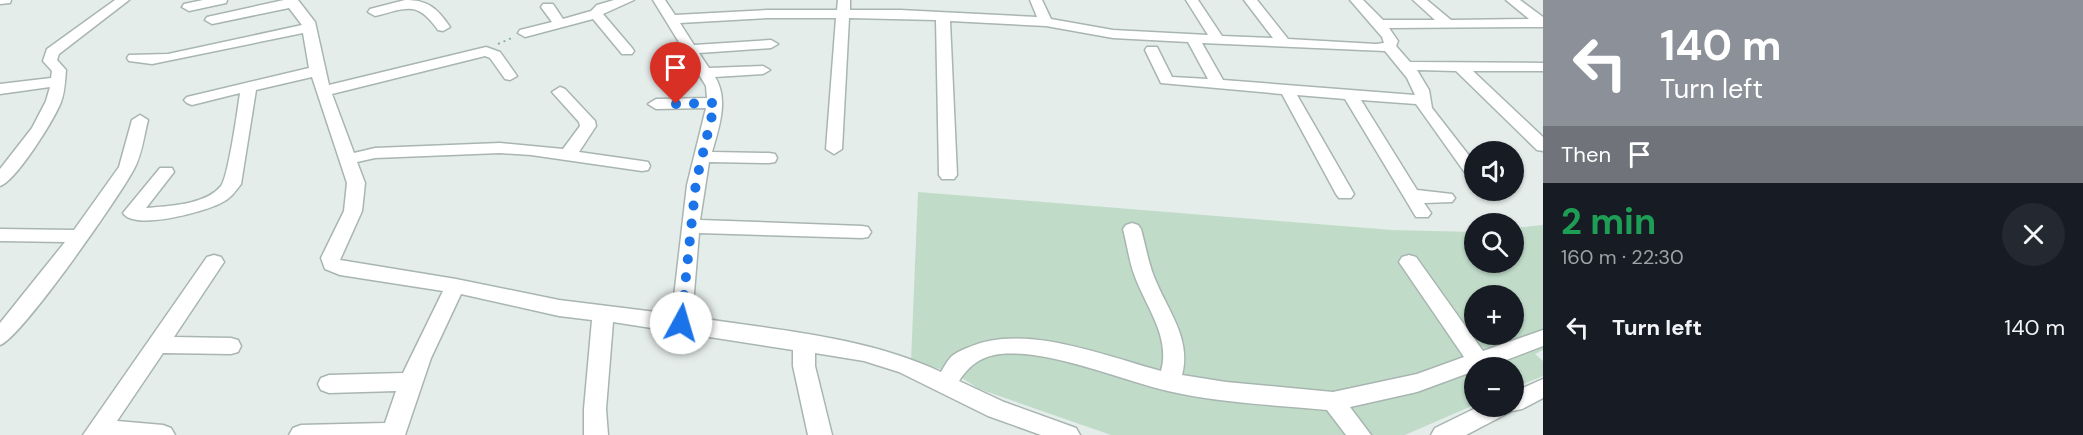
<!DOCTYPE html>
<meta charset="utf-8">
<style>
body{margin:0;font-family:"DM Sans",sans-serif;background:#242831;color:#f1f3f6;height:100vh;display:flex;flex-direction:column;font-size:22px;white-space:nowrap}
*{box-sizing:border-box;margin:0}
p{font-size:20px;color:#9ea1a6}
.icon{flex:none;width:33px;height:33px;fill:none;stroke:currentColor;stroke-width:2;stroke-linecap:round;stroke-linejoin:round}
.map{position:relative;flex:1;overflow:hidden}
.sheet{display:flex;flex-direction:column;background:#171b24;width:540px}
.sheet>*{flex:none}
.guide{background:#8c9099;color:#fff;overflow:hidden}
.tools{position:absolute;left:1464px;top:141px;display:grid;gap:12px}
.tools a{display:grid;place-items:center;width:60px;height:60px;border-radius:50%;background:#171b24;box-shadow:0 2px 4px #0004;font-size:30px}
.pin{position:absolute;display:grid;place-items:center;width:51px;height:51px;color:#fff;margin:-62px -26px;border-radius:50% 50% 50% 0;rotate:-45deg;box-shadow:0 0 6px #0007}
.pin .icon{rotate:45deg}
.me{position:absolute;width:66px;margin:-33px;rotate:6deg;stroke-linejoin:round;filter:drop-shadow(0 0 4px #0008)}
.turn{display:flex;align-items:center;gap:21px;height:126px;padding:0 18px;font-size:27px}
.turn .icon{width:78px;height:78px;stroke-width:2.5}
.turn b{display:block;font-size:42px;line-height:51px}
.then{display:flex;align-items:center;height:57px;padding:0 18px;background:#0003;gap:12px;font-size:22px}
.round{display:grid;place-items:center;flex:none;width:63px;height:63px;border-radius:32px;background:#242831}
.headline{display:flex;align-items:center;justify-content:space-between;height:102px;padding:0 18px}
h1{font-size:36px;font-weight:700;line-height:45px;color:#1e9e55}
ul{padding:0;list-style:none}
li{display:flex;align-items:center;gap:18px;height:84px;padding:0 18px}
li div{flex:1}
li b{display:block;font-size:22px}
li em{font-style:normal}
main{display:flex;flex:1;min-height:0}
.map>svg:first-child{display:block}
.green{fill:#c0dcc9;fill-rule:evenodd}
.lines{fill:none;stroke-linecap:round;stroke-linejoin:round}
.minor-casing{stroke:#a8b5b1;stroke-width:3}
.path{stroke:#89ada3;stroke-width:2;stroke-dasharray:2 4;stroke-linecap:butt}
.minor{fill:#fff;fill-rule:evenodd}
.route{stroke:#1a73e8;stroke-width:10;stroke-dasharray:0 18}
</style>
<main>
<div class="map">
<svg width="1543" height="435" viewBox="0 0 1543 435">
<rect width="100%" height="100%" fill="#e5edea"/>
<path class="green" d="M918,192L1392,230L1474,232V262H1514V228L1543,225V350L1535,354L1543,361V376L1514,388V368H1474V405L1405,435H1111L979,389L954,373L911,361ZM1474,296H1514V334H1474Z"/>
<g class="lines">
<defs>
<g id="minor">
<polygon points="0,0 11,0 10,3 0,4"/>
<path d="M115,0H129L59,54L57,60L66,70C65,81 65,91 61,102C54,120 16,181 0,186V169L32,128L46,101L50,87L0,94V84L51,78L52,71L43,61L47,49Z"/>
<polygon points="203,0 227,0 226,3 189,11 182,7 184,4"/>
<path d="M284,0H298L315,22L329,85L486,47L500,52L517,76L510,80L505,79L490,58L485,56L332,94L354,153L375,148L500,143L563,149L580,126L579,122L552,92L560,87L565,89L595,121L596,126L579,152L642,161L648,162L650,166L648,170L642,171L531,155L500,153L375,158L357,162L365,183L362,211L340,260L456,279L559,300L672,314L687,185L706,108L656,109L648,104L656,99L707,98L706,86L653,0H665L675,15L767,10H837L838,0H850V10H900L1037,17L1030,0H1042L1051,19L1113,30L1208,35L1186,0H1198L1222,36L1273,38L1244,0H1257L1288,39L1376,44L1384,43L1382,37L1350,0H1363L1383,20H1435L1413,0H1427L1451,20L1529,19L1506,0H1520L1543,17V27L1389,28L1398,41L1396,46L1410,62L1543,63V71H1473L1543,137V151L1537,150L1456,71L1417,70L1429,90L1432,108L1474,162V178L1468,177L1416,104L1361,100L1417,190L1452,194L1455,198L1452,202L1424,203L1431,213L1428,217H1416L1345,99L1297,95L1354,194L1351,198H1339L1336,194L1282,94L1161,83L1145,50L1147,47H1157L1172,77L1208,79L1188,42L1113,38L1046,26L950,21L957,175L954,179H942L939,175L936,20L849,18L842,149L834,154L826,149L836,18H767L680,23L694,45L771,40L778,44L771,48L699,53L709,68L763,66L770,70L763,74L715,77C729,99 719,128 712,152L769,153L775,154L777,158L775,162L769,163L709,162L700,220L862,226L868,227L871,232L868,237L862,238L699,233L692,317C775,330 864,336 941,372C944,367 947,361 951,357C955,353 962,350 967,348C1023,322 1105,356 1161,371C1171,336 1145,306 1134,274C1129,260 1127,244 1123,229L1126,225L1132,223L1138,225L1141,229C1145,244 1148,260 1153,274C1166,309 1192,337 1182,375L1226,382L1333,392L1417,374L1464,357L1399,262L1402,257L1409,255L1416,257L1483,351L1543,330V346L1485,368H1474V371L1417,392L1350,407L1371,435H1346L1327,410C1274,405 1220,403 1168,391C1119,380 1043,346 994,355C979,358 967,368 959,381L1004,402L1076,428L1080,435H1041L988,416L899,372L864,361L815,353V366L832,435H808L793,366V350L613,322L606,409L608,435H584V409L592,320L559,316L461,294L431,358L405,435H289L293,428L301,425L385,423L396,391L329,393L321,390L318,384L321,378L329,375L403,373L443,291L340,275L325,269L321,258L344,211L347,183L312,77L256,90L241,184C235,192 230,199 221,203C204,212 134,231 123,213L160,168H172L174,172L146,208C168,206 206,205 221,186C228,178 238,108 240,93L192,105L187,103L184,100L187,97L309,68L303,33L152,64L129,61L127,58L129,55L168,54L302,25L289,8L212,24L205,20L207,17ZM1202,43L1385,51L1407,78L1415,95L1223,80Z"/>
<path d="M405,0C428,0 437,8 450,27L443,31L438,30C417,0 407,8 375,16L368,12L370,9Z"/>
<polygon points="614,0 634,0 603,14 632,48 634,51 632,54 622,54 593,19 525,37 518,33 520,30 552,22 541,7 543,4 553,4 563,19 591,11 597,5"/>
<path d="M140,115L148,120C144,135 142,155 134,169C120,196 21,338 0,345V323L65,242L0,241V229L74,230L119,167L132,120Z"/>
<polygon points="1480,190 1497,190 1498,192 1495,196 1483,196"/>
<polygon points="214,255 221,257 224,262 174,337 231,338 238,340 241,346 238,352 231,354 163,353 117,421 163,425 171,428 175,435 83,435 207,257"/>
<polygon points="1543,379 1543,398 1522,409 1512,411 1466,435 1431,435 1435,428 1480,406 1514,406 1514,392"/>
</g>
</defs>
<use href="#minor" class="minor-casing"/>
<polyline class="path" points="498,44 514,37"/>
<use href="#minor" class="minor"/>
</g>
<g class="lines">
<polyline class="route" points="676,104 715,103 696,182 681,323"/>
</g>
</svg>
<div class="tools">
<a><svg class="icon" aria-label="sound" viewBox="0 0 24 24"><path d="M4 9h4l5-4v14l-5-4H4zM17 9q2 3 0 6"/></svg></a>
<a><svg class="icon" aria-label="search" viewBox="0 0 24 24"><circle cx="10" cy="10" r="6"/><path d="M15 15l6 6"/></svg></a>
<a>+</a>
<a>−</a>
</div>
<div class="pin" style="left:676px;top:104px;background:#d93025"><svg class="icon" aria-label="arrive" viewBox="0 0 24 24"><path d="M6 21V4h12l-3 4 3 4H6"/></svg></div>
<svg class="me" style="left:681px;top:323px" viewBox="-20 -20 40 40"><circle r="19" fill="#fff"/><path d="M0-13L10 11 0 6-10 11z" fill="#1a73e8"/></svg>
</div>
<section class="sheet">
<div class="guide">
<div class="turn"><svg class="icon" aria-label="left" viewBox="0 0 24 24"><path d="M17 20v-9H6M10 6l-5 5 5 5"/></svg><div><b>140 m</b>Turn left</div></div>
<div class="then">Then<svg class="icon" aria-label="arrive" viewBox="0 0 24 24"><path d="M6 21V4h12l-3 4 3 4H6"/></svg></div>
</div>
<div class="headline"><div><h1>2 min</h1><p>160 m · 22:30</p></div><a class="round"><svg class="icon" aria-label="close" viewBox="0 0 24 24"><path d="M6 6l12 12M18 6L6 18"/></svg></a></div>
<ul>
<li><svg class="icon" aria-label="left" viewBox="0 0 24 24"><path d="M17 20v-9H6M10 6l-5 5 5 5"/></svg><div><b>Turn left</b></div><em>140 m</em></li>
</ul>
</section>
</main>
